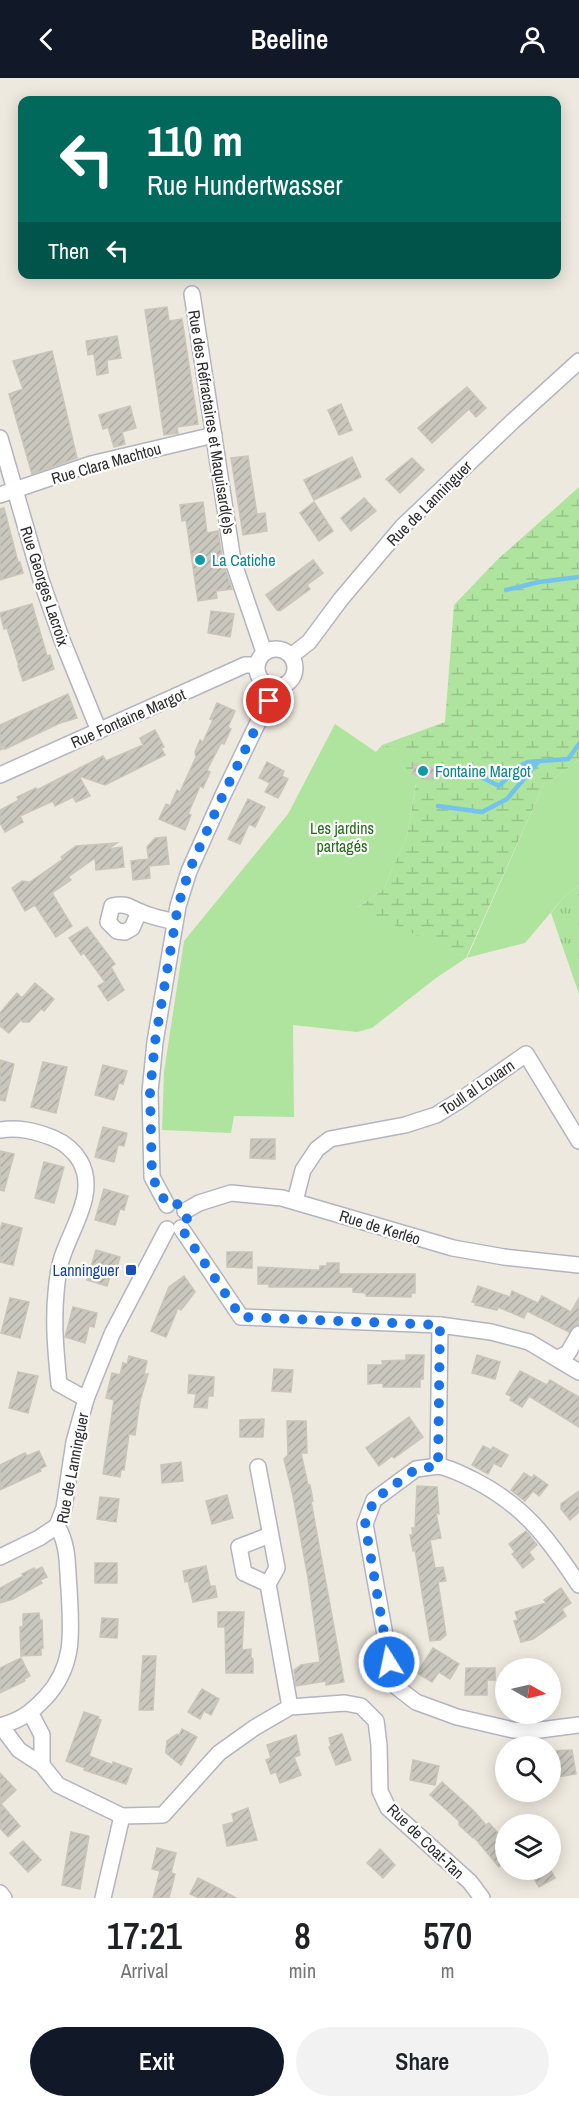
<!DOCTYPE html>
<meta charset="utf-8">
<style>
body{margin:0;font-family:"Archivo Narrow",sans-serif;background:#f2f2f2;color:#202124;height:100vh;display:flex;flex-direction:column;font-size:22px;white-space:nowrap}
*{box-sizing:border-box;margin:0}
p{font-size:20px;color:#757577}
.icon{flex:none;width:33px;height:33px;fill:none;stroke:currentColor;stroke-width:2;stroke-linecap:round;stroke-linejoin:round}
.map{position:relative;height:1820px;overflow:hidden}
.side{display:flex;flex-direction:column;background:#fff;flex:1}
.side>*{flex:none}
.guide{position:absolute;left:18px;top:18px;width:543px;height:183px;border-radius:12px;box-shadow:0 3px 15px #0003;background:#00695c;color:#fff;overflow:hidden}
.needle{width:39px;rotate:98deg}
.buttons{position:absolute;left:495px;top:1580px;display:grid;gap:12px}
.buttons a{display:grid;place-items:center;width:66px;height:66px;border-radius:50%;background:#fff;box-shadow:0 3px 15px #0003;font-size:30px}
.pin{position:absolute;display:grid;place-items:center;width:51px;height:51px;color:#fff;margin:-26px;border:3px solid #fff;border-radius:50%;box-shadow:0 2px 6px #0007}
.me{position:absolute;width:66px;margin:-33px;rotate:350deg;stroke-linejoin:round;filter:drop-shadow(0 0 4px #0008)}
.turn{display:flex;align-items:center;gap:21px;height:126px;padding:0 30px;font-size:27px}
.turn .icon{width:78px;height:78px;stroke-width:2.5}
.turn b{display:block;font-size:42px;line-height:51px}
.then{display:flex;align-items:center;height:57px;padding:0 30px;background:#0003;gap:12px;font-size:22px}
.eta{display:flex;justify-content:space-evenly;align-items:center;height:102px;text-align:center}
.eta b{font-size:36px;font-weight:600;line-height:42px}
.cta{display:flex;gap:12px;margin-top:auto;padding:12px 30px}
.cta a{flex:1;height:69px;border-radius:36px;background:#111827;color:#fff;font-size:24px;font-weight:600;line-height:69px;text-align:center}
.cta a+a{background:#f2f2f2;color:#202124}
header{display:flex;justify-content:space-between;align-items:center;height:78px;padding:0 30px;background:#111827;color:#fff;font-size:27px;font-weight:600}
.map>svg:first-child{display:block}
.grass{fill:#aee49d}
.wetland{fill:url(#wetland-marsh)}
.park{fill:url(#park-tufts)}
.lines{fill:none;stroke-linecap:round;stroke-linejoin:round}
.stream{stroke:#74c3ee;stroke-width:4.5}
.building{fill:url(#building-hatch);stroke:#cac5b9;stroke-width:1.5}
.minor-casing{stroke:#b3b4c0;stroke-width:18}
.minor{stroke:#fff;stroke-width:15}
.route{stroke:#1a73e8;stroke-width:10;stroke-dasharray:0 18}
.culture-dot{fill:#0f9aa8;stroke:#fff;stroke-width:2}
.transit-dot{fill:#1a4fb4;stroke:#fff;stroke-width:2}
.labels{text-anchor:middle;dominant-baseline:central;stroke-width:4.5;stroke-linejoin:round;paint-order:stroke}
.street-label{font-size:16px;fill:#2d2d2d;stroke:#fff}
.culture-label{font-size:16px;fill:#0d838f;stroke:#fff;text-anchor:start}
.park-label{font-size:16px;fill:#256b1b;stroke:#fff}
.transit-label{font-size:16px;fill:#164399;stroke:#fff;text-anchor:end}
</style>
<header><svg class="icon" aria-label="back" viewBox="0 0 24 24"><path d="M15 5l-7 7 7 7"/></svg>Beeline<svg class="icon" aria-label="person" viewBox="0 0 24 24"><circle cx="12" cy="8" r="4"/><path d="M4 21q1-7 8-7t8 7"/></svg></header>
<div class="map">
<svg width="579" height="1820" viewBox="0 0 579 1820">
<defs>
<pattern id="wetland-marsh" width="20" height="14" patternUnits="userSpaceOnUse" patternTransform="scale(1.5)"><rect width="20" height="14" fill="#aee49d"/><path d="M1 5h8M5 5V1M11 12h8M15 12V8" fill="none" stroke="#96c488"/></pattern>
<pattern id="park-tufts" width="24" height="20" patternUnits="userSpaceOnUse" patternTransform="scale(1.5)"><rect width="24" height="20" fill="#aee49d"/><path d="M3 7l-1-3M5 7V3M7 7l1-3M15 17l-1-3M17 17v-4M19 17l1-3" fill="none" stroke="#96c488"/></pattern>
<pattern id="building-hatch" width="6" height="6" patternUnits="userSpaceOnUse" patternTransform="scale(1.5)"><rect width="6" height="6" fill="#cac7be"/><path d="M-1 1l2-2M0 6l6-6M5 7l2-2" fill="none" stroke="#aeaba4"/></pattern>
</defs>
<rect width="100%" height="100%" fill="#eee9df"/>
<polygon class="grass" points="335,646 376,674 382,667 407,677 403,690 416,705 407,758 383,812 358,829 467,880 543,708 579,682 579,807 563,820 525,865 466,880 436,900 372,950 357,954 293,947 294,1039 234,1038 231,1055 162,1052 164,994 184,863 288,736"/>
<polygon class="wetland" points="579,409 579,682 543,708 466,880 357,830 383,812 407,758 416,706 403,690 406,677 382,667 445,644 454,527 497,482"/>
<polygon class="park" points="579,807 579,916 551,835 563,820"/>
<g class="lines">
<g class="stream">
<polyline points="506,512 539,504 579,499"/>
<polyline points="455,692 481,699 499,708 518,689 528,684 568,681 579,666"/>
<polyline points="438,728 482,734 507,721 538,684"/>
</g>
</g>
<g class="building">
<polygon points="167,229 169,243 182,241 198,346 177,349 178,355 164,357 145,232"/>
<polygon points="117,258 121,280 107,282 108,295 97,297 94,276 88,277 86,263"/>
<polygon points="52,273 77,380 32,396 9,316 23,311 13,283"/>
<polygon points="467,309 486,330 476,339 469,331 432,365 418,350"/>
<polygon points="341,326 352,352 339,357 328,332"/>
<polygon points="130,328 136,350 122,354 125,366 114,369 108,349 103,351 99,337"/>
<polygon points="248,378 257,436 265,435 267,453 243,457 231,380"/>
<polygon points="352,379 361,399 314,422 304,402"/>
<polygon points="412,380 424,392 400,415 386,401"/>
<polygon points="364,420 376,433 351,453 341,440"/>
<polygon points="203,424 207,455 218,453 223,485 232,511 216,513 217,520 198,523 186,442 182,443 180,427"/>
<polygon points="314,424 333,453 319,463 300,435"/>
<polygon points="4,430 18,484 20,484 23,495 0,502 0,431"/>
<polygon points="313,482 323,495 307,507 310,511 280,533 277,532 266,517"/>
<polygon points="32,526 47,578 50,577 54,591 23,603 18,588 19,588 7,550 4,551 0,535"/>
<polygon points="211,533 234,536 230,559 208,555"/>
<polygon points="68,616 77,640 60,645 5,671 5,670 0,672 0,647"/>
<polygon points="217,625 235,633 228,649 231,651 224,666 221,665 207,692 210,694 203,710 200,708 188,736 191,737 185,752 159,741 166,726 170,728 177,712 180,714 196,679 195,674 200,662 203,664 213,642 210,641"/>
<polygon points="155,652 164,669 161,670 165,677 105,707 79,698 90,718 76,724 73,719 55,728 53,723 20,738 23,744 5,754 0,745 0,732 19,722 17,719 36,710 37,712 103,678 106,683 143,667 140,660"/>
<polygon points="267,684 284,693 282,698 288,701 278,720 265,714 270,705 259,700"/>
<polygon points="415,685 435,691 431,702 412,696"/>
<polygon points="248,721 265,729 255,749 249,746 240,766 228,761"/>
<polygon points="166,759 169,786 149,788 150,800 133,802 131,783 148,781 149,785 147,769 155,760"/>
<polygon points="117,765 108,771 122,769 124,789 96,792 95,780 68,799 71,802 52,815 72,848 56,859 35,827 25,833 12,810 22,803 30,804 63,781 61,779 76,768"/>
<polygon points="87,849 115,886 111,889 124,912 108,923 98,908 105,904 84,875 81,877 69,860"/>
<polygon points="35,905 54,921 44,933 41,931 29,944 23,944 21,942 9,955 0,948 0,935 17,915 22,920"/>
<polygon points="0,982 14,986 5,1023 0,1022"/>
<polygon points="43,984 67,989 56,1035 31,1029"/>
<polygon points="103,987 127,993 123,1006 119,1005 114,1022 95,1017"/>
<polygon points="103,1049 127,1055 124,1068 118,1067 114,1084 95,1079"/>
<polygon points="251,1061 275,1061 275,1081 250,1080"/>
<polygon points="0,1073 14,1076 4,1113 0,1112"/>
<polygon points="44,1084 64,1089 54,1125 35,1120"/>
<polygon points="104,1111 128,1118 124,1132 120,1131 115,1147 95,1142"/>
<polygon points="2,1145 22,1150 13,1187 0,1184 0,1153"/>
<polygon points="96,1172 120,1179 116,1193 112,1192 107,1208 87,1202"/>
<polygon points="227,1174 252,1174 252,1190 227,1189"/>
<polygon points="327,1185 339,1185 339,1196 415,1196 415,1215 411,1215 411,1219 366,1218 366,1215 353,1214 353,1209 269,1209 269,1206 258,1206 258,1189 314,1192 320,1192 320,1188 327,1188"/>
<polygon points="184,1198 195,1214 181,1232 178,1230 166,1259 151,1253 169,1209"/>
<polygon points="478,1208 510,1219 512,1213 538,1225 542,1218 571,1234 579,1220 579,1246 574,1248 569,1254 527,1233 524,1240 498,1229 497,1232 475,1227 476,1225 472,1224"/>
<polygon points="10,1220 29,1224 20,1260 1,1255"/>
<polygon points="73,1229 97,1235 94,1249 89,1248 85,1265 65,1259"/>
<polygon points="406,1277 424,1277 423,1301 420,1301 420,1309 383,1309 383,1305 368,1306 368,1287 383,1287 382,1283 406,1282"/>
<polygon points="477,1277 500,1284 495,1301 472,1295"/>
<polygon points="129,1278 147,1283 144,1296 148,1296 140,1323 135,1357 129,1356 124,1392 121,1392 120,1399 103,1396 114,1322 106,1320 112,1295 120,1297 123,1285 127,1286"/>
<polygon points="274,1291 293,1292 291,1314 272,1313"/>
<polygon points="520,1293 547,1307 550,1302 579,1319 579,1349 529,1318 522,1329 510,1322 512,1319 506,1316"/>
<polygon points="18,1294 38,1298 28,1335 9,1330"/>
<polygon points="189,1297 214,1299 213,1318 208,1318 207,1330 194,1329 196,1316 188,1315"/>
<polygon points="409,1339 423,1359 394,1380 392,1378 379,1388 366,1370"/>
<polygon points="264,1341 263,1359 240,1359 240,1342"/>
<polygon points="287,1343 306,1343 307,1375 301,1375 308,1407 310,1407 313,1423 311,1423 344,1604 326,1607 326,1603 296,1608 294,1592 301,1587 320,1584 308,1500 293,1418 284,1381 288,1377"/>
<polygon points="483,1368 491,1372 493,1369 508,1377 501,1389 494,1385 488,1396 472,1387"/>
<polygon points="39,1373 46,1388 40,1391 41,1393 0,1412 0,1387 25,1375 27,1378"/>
<polygon points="181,1384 183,1403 162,1405 161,1387"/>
<polygon points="524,1395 532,1400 534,1397 548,1407 539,1418 533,1413 525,1423 511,1412"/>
<polygon points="417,1408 437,1409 439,1436 436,1435 441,1460 430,1462 435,1490 443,1489 446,1503 438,1504 446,1557 440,1562 430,1563 415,1472 413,1473 410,1457 413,1457 412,1450 415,1450"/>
<polygon points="579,1413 579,1434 570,1442 561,1431 561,1426"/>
<polygon points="227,1417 233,1440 212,1446 206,1423"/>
<polygon points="100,1419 119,1421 116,1444 97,1441"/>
<polygon points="526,1453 537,1467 529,1474 534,1481 523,1490 512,1476 515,1474 509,1466"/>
<rect x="95" y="1485" width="22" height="20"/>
<polygon points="206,1488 210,1508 215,1508 217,1519 193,1524 188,1503 185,1504 183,1493"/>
<polygon points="42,1489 47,1499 40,1502 42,1505 13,1521 0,1525 0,1510 23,1498 22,1496 34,1490 36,1492"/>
<polygon points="561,1510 571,1525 562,1531 566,1538 533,1561 521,1564 514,1543 518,1542 515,1534 546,1525 544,1522"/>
<polygon points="218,1534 244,1534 242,1572 251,1571 251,1580 253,1581 253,1595 226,1595 225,1549 218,1549"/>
<polygon points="39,1535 40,1543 42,1542 43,1570 41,1570 41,1577 21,1578 20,1549 23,1549 23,1536"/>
<polygon points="102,1540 118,1541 117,1560 100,1559"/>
<polygon points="433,1570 459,1586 450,1601 439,1594 432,1604 417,1595"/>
<polygon points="143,1578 156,1578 153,1632 139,1632"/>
<polygon points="21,1580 30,1598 24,1601 25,1603 0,1615 0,1590"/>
<polygon points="466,1590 495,1590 495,1602 487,1602 487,1617 465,1617"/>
<polygon points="202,1611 219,1621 211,1637 204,1633 200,1641 188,1634"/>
<polygon points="84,1634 99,1639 98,1641 101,1642 89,1678 113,1687 113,1684 132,1691 126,1706 84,1692 85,1690 66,1683"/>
<polygon points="182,1651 197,1659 181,1687 166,1675 166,1673 167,1663 177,1656 179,1657"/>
<polygon points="342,1656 351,1682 336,1687 329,1669 331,1668 329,1660"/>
<polygon points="296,1657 300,1677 294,1679 301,1697 280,1705 276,1694 271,1696 266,1682 271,1680 267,1667"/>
<polygon points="572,1672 576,1696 552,1700 550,1673"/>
<polygon points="413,1682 439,1688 435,1707 410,1702"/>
<polygon points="0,1695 16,1712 1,1726 20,1748 8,1759 0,1750"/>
<polygon points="442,1704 473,1732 486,1747 489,1745 506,1764 506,1783 499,1789 474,1759 473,1760 459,1747 459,1743 430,1717"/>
<polygon points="248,1730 257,1762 227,1768 223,1747 234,1744 232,1736"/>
<polygon points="71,1754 89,1758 80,1811 62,1807"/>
<polygon points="23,1763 41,1782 28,1794 10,1775"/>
<polygon points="157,1770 176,1775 171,1795 175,1796 169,1820 153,1820 160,1793 152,1791"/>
<polygon points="380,1771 395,1787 383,1800 367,1785"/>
<polygon points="528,1791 550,1791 555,1800 539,1809"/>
<polygon points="198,1800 218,1810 236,1820 199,1820 190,1816"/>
</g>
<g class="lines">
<defs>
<g id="minor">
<polyline points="192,216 233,483 264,574"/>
<polyline points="0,360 41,502 62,562 99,653"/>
<polyline points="0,417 91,386 214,357"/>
<circle cx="276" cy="590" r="19"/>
<polyline points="291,578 309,564 341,521 402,449 513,343 579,283"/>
<polyline points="0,697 245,587 257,587"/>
<path d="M139,834L132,850L125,854L117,853L108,844L112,828C127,825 128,829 141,834C151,839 164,841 175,844"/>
<path d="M0,1052C19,1049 35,1053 53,1060C65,1065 74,1073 80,1083C97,1113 74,1146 64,1174C59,1186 57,1202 56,1215C53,1245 56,1276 59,1306L86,1321"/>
<polyline points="295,1123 303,1092 317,1071 330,1061 405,1047 436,1037 462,1021 526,976 579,1063"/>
<polyline points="167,1127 152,1099 150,1014 155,964 178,828 189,793 223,717 275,609"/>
<polyline points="185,1133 199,1125 231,1115 282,1120 453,1170 504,1179 579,1187"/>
<polyline points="181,1150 241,1239 440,1247 491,1254 529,1264 579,1294"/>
<polyline points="440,1247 438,1388 416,1391 374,1422 365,1446 394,1607 416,1624 457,1639 513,1652 532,1653 579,1647"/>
<polyline points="558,1280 568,1275 579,1256"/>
<path d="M438,1388C451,1390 461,1396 472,1401C524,1427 548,1460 579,1507"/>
<polyline points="258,1389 277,1490 268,1506 290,1629"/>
<polyline points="57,1448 64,1430 74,1364 86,1321 112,1256 167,1151"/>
<polyline points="0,1479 39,1460 57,1448"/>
<polyline points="268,1506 244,1495 239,1469 270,1457"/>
<polyline points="31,1636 42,1657 42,1687"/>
<path d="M0,1648C21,1642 31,1635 46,1619C76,1586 71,1552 69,1511C67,1489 69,1467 57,1448"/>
<polyline points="1,1648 19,1672 42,1687 58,1707 122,1738 163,1737 219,1675 254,1650 290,1629 345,1625 361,1628 376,1643 379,1667 380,1713 388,1730 470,1804 482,1820"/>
<polyline points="0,1815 4,1820"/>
<polyline points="103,1820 122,1738"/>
</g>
</defs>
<use href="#minor" class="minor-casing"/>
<use href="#minor" class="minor"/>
</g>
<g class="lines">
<polyline class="route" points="269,623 223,717 189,793 178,828 155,964 150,1014 152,1099 167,1127 177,1126 185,1133 187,1141 181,1150 241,1239 440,1247 438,1388 416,1391 374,1422 365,1446 389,1584"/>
</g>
<g class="culture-dot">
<circle cx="200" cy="482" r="6"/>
<circle cx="423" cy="693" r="6"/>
</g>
<rect class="transit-dot" x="125" y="1186" width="12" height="12" rx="3"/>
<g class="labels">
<g class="street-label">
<text transform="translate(212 344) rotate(81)">Rue des Réfractaires et Maquisard(e)s</text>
<text transform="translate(106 385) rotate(-16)">Rue Clara Machtou</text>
<text transform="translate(429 425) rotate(-45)">Rue de Lanninguer</text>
<text transform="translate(45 508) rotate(72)">Rue Georges Lacroix</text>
<text transform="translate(128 640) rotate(-24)">Rue Fontaine Margot</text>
<text transform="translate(477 1009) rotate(-34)">Toull al Louarn</text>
<text transform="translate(380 1149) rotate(17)">Rue de Kerléo</text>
<text transform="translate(72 1390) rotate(-79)">Rue de Lanninguer</text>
<text transform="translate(426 1763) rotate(44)">Rue de Coat-Tan</text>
</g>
<g class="culture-label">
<text x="212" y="482">La Catiche</text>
<text x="435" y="693">Fontaine Margot</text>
</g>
<g class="park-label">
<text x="342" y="750">Les jardins<tspan x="342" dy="18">partagés</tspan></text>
</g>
<g class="transit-label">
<text x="119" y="1192">Lanninguer</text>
</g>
</g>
</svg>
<div class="buttons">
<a><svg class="needle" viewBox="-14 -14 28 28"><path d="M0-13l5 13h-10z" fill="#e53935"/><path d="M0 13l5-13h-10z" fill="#757577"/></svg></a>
<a><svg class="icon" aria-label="search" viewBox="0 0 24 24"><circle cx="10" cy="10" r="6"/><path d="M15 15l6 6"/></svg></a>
<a><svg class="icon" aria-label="layers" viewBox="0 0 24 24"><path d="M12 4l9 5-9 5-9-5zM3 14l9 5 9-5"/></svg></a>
</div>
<div class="pin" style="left:269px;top:623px;background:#d93025"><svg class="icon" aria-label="arrive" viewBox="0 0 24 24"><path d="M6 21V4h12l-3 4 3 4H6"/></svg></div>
<svg class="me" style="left:389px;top:1584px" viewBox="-20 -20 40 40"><circle r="17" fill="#1a73e8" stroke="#fff" stroke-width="3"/><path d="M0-11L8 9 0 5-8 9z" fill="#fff"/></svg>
<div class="guide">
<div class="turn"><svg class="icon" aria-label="left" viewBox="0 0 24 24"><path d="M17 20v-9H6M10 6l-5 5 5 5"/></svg><div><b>110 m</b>Rue Hundertwasser</div></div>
<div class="then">Then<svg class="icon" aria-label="left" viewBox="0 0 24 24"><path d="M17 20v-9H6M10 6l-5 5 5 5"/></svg></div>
</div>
</div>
<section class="side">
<div class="eta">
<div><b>17:21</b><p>Arrival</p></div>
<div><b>8</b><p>min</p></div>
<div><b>570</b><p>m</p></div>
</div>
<div class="cta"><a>Exit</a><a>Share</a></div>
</section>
